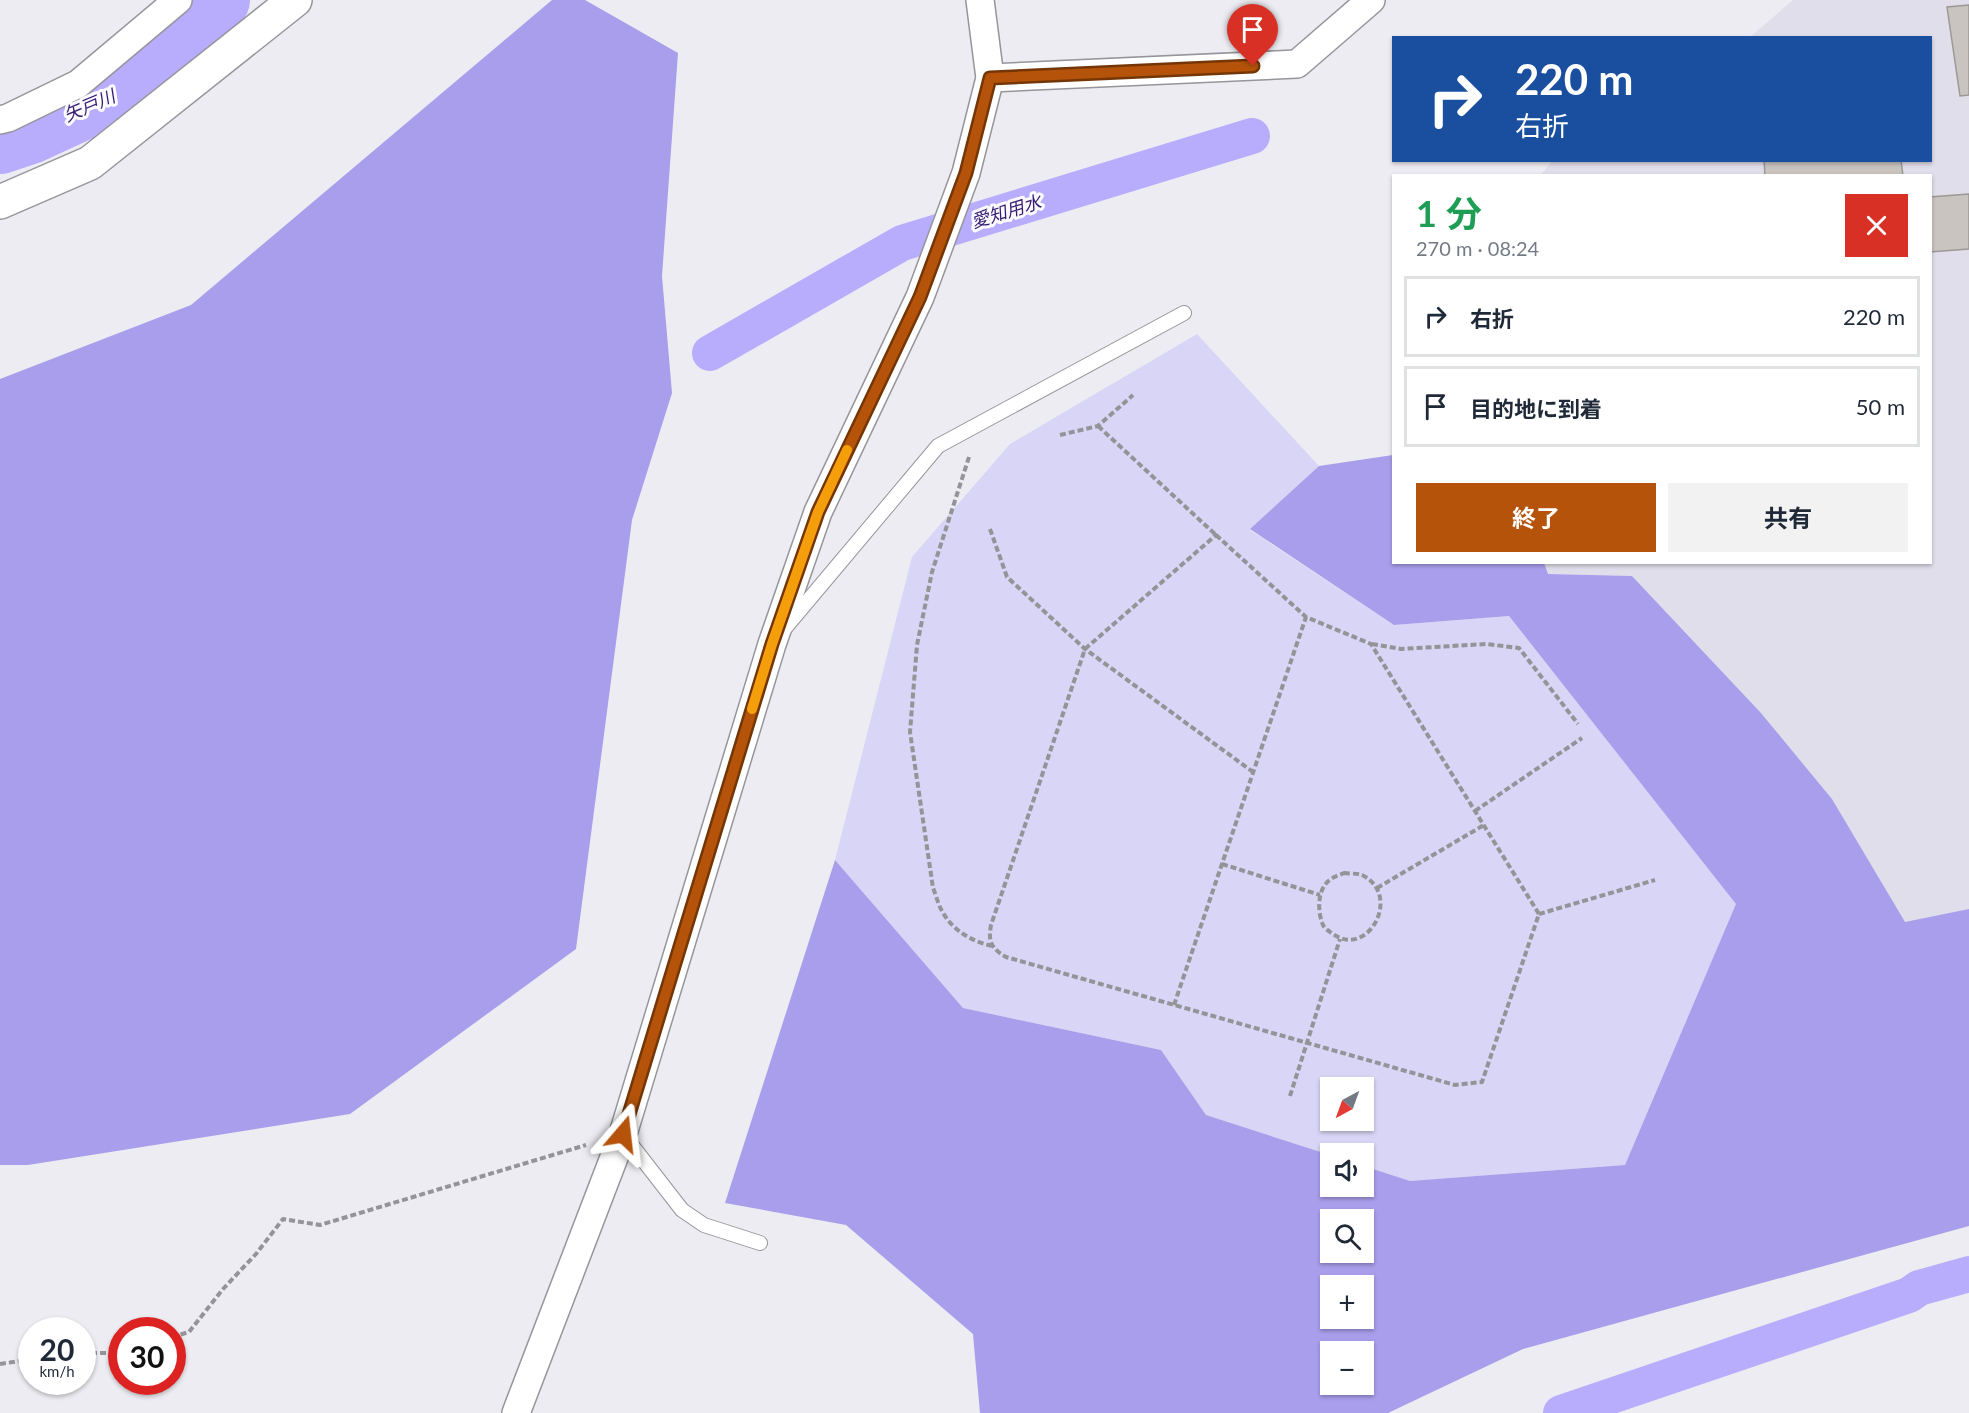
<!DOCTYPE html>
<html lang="ja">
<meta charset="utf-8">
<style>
body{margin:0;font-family:Lato,"Noto Sans JP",sans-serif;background:#f2f2f3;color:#1f2937;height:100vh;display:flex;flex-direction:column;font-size:22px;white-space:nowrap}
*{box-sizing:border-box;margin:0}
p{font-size:20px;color:#747a83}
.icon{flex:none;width:33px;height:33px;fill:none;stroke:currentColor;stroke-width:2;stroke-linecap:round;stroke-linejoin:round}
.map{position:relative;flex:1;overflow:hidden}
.sheet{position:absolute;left:1392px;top:174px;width:540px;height:390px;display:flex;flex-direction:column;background:#fff;border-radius:0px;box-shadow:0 2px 4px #0004}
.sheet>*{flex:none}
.banner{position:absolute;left:1392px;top:36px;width:540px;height:126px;border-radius:0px;box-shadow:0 2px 4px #0004;background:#1a4fa0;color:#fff;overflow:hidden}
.needle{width:39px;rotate:221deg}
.buttons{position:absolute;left:1320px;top:1077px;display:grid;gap:12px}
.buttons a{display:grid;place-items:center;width:54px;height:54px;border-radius:0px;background:#fff;box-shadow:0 2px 4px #0004;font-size:30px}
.speed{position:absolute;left:18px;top:1317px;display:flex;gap:12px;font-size:30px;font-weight:700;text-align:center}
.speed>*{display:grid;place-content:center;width:78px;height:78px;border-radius:50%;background:#fff;box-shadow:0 2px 4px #0004;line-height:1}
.speed small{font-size:15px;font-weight:400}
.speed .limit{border:9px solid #d22;background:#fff;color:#111}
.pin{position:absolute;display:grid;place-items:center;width:51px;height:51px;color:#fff;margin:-62px -26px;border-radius:50% 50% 50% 0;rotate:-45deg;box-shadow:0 0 6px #0007}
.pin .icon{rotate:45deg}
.me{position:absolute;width:66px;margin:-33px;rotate:17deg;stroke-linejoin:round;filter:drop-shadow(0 0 4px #0008)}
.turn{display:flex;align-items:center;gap:21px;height:126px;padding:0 24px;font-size:27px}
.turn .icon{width:78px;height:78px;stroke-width:2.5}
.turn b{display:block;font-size:42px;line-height:51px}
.round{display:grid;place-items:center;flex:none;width:63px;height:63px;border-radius:0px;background:#f2f2f3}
.overview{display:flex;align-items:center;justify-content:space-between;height:102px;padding:0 24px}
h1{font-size:36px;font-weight:700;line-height:45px;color:#1e9e55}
.cta{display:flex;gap:12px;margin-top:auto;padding:12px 24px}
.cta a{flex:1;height:69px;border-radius:0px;background:#b45309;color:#fff;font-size:24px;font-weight:700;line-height:69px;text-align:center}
.cta a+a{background:#f2f2f3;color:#1f2937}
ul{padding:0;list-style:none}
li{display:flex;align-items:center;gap:18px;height:81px;margin:0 12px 9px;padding:0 12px;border:3px solid #e0e1e3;border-radius:0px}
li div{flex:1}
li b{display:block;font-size:22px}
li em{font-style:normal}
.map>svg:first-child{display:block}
.built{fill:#dfdeea}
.green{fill:#d8d5f6;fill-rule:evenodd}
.forest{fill:#a89eeb;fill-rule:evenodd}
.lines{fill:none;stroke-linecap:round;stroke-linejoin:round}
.canal{stroke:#b8adfc;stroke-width:36}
.river{stroke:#b8adfc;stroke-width:62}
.building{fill:#c9c4c0;stroke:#9d9894;stroke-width:1.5}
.lane-casing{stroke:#96959b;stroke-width:16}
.street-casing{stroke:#96959b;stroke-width:30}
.secondary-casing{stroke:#96959b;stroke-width:36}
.path{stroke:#949397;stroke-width:4;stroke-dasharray:6 3;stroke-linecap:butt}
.lane{stroke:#fff;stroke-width:14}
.street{stroke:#fff;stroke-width:27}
.secondary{stroke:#fff;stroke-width:33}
.route-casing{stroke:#753606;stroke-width:15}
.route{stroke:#b45309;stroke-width:10}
.slow{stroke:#f59e0b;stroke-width:10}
.labels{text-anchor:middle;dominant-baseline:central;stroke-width:6;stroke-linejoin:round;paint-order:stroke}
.water-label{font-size:18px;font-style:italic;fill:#341a72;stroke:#fafaff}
</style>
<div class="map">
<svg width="1969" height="1413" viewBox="0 0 1969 1413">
<rect width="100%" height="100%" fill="#edecf2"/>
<polygon class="built" points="1793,0 1969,0 1969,909 1905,923 1832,799 1761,713 1632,576 1547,574 1544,563 1930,562 1930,176 1540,176 1553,160 1930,160 1930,38 1750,37"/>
<path class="green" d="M1197,334L1319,466L1250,530L1394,625L1509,616L1737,904L1625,1165L1410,1181L1364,1166V1154H1330V1155L1206,1115L1161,1050L963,1008L835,860L912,557L1010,444ZM1330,1088H1364V1120H1330Z"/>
<g class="forest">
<polygon points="552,0 585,0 678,53 662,276 672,393 632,520 576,949 350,1114 28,1165 0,1165 0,379 191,305"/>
<path d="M1393,455L1394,562L1544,563L1548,574L1632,576L1761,713L1832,799L1905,922L1969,909V1226L1523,1349L1388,1413H980L973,1334L846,1225L725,1203L835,860L963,1008L1161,1050L1206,1115L1330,1155V1186H1364V1166L1410,1181L1625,1165L1736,904L1509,616L1394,625L1250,529L1319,466ZM1330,1220H1364V1252H1330ZM1330,1286H1364V1318H1330ZM1330,1352H1364V1384H1330Z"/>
</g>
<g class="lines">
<g class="canal">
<polyline points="710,353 902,243 1252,136"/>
<polyline points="1561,1413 1909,1295 1919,1288 1969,1274"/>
</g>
<polyline class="river" points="0,143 30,133 121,91 219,0"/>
</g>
<g class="building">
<polygon points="1969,5 1969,95 1960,96 1947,7"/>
<polygon points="1764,160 1901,160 1903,176 1765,176"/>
<polygon points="1969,194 1969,249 1930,252 1930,197"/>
</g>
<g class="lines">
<defs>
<g id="lane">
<polyline points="785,628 938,446 1184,313"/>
<polyline points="623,1134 682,1210 704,1225 760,1243"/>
</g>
<g id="street">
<polyline points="990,78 1297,64 1371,0"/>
<polyline points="0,120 8,118 78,84 178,0"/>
<polyline points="516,1413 623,1134 772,644 818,512 920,297 966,173 990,78 980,0"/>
</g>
<polyline id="secondary" points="0,202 90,163 295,0"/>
</defs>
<use href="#lane" class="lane-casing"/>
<use href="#street" class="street-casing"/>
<use href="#secondary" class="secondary-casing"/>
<g class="path">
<polyline points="1098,426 1216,535"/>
<polyline points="1060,435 1098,426 1133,395"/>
<path d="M969,457L932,572L917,645L910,732L933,888C936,895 938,904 942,911C952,930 972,942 993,946"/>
<polyline points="990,529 1007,577 1085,649 1253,772"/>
<path d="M1216,535L1306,617L1371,644L1539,914L1482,1082L1455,1085L1006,957C991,948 988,942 991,925L1085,649Z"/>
<polyline points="1372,644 1401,649 1486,644 1519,648 1578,724"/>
<polyline points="1475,811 1582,738"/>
<polyline points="1222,864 1320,895"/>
<path d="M1344,873C1349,874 1357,873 1362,875C1403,895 1368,959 1333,934C1329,931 1325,929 1323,925C1317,911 1317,888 1331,879C1335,876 1340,875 1344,873Z"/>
<polyline points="1377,888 1484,825"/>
<polyline points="1539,914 1655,880"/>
<polyline points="1174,1005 1306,617"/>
<polyline points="1290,1096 1340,939"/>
<polyline points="172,1337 189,1332 223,1289 256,1254 283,1219 320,1225 586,1145"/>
<polyline points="82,1353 122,1353"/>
<polyline points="0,1364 32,1359"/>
</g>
<use href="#lane" class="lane"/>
<use href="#street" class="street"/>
<use href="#secondary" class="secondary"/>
</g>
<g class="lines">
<defs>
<polyline id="route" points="623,1134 772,644 818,512 920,297 966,173 990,78 1253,66"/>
</defs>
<use href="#route" class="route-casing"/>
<use href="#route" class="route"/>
<polyline class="slow" points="752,709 772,644 818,512 847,450"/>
</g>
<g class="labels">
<g class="water-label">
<text transform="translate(89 105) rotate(-23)">矢戸川</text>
<text transform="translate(1006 211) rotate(-17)">愛知用水</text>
</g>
</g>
</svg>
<div class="buttons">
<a><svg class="needle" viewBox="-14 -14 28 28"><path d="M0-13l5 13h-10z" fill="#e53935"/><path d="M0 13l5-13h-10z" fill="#747a83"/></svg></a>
<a><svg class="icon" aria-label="sound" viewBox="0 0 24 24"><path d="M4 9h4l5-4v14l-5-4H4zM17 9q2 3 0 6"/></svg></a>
<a><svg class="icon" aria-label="search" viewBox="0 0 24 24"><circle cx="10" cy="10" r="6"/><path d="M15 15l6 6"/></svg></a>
<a>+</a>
<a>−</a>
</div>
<div class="speed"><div>20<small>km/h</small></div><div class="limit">30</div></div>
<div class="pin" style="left:1253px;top:66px;background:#d93025"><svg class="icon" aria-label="arrive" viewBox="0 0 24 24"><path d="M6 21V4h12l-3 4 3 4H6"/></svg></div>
<svg class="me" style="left:623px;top:1134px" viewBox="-20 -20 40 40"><path d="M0-17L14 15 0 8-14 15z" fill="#b45309" stroke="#fff" stroke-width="4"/></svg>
<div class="banner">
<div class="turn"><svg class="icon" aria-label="right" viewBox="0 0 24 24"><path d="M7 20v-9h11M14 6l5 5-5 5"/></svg><div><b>220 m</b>右折</div></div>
</div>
<section class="sheet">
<div class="overview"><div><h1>1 分</h1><p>270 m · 08:24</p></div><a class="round" style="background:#d93025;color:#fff"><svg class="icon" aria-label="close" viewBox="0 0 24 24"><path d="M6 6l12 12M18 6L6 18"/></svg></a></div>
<ul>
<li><svg class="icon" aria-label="right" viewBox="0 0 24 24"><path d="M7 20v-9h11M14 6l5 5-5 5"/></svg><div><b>右折</b></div><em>220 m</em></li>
<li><svg class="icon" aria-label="arrive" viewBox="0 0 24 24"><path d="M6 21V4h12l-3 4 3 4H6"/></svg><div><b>目的地に到着</b></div><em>50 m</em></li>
</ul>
<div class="cta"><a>終了</a><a>共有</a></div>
</section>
</div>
